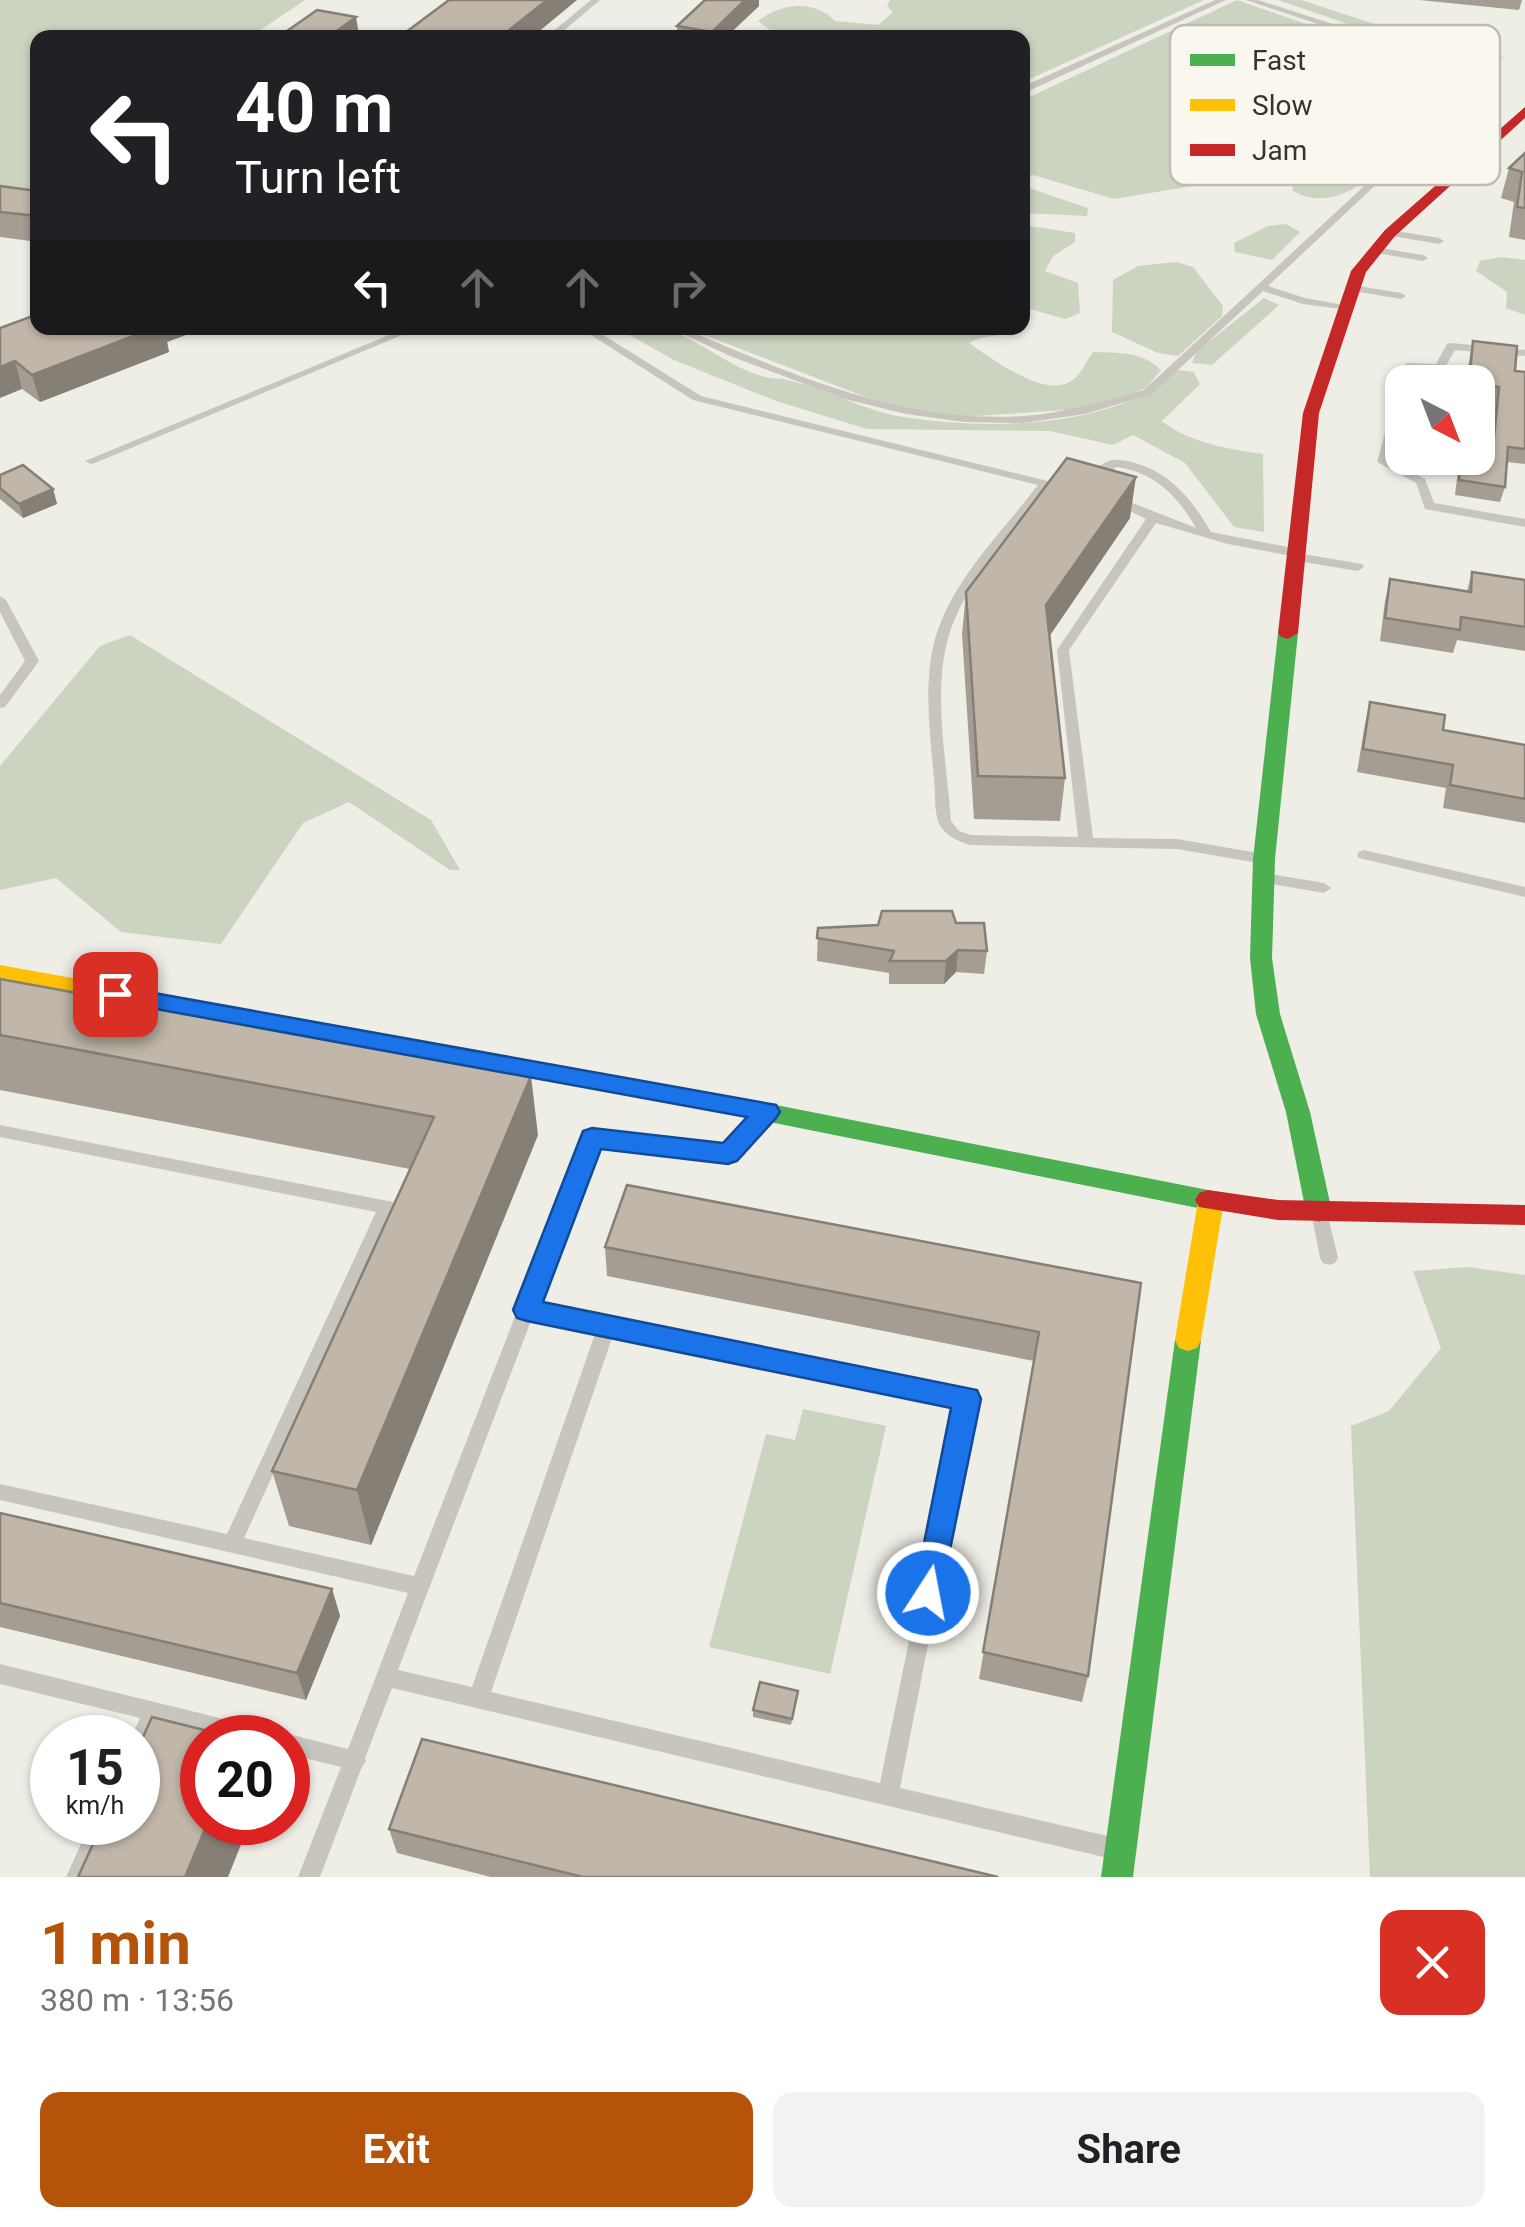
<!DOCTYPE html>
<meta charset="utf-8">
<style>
body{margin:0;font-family:Roboto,sans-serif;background:#f2f2f2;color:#202124;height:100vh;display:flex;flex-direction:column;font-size:38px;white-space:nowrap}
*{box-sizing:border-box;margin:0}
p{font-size:32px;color:#757577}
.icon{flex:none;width:55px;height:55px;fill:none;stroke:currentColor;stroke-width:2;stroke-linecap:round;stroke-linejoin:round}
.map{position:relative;height:1877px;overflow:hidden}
.sheet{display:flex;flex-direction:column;background:#fff;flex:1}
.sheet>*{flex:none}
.guide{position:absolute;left:30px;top:30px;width:1000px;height:305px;border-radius:20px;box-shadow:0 2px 8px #0004;background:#202124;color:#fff;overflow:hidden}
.needle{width:65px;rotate:138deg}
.controls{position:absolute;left:1385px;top:365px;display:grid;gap:20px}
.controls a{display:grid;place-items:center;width:110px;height:110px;border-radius:20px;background:#fff;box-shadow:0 2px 8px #0004;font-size:50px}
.speed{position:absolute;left:30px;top:1715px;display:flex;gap:20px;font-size:50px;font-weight:700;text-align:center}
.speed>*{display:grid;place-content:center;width:130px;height:130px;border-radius:50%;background:#fff;box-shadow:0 2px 8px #0004;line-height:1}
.speed small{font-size:25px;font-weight:400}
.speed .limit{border:15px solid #d22;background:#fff;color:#111}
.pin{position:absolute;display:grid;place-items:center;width:85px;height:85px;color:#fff;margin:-42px;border-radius:20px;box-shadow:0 5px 15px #0006}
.me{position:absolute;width:110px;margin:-55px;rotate:11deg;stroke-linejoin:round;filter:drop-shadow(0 0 8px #0008)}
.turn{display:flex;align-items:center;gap:35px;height:210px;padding:0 40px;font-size:45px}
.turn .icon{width:130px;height:130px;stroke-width:2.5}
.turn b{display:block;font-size:70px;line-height:85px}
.lanes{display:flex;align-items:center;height:95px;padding:0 40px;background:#0003;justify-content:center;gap:50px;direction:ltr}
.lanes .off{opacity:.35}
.round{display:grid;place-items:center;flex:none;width:105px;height:105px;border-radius:20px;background:#f2f2f2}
.overview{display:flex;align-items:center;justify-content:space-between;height:170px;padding:0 40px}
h1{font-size:60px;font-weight:700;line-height:75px;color:#b45309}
.button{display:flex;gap:20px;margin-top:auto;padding:20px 40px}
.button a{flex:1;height:115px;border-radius:20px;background:#b45309;color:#fff;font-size:40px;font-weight:700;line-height:115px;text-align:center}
.button a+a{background:#f2f2f2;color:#202124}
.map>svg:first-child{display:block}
.green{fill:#cbd4c1}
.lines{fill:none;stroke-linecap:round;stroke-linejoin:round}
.lane{fill:#c7c5be;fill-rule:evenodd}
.fast{fill:#4caf50;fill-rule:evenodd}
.slow{fill:#ffc107;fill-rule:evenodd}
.jam{fill:#c62828;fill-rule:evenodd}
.wall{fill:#a59d91}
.shaded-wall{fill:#867f76}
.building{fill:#c0b6a9;stroke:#867f76;stroke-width:2.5}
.route{fill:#1a73e8;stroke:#114b97;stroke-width:2.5}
.key{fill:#f9f7ee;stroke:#bfbcb4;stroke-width:2.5}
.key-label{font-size:28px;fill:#39332c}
</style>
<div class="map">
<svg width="1525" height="1877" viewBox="0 0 1525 1877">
<rect width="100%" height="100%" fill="#eeede6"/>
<g class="green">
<polygon points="0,0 305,0 250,37 38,38 37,195 0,190"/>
<path d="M890,0H1204L1023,82L1022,38L771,37L773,32L758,21C783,2 815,0 835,21L878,25L893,12L887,6Z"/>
<polygon points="1237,0 1381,50 1322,97 1287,111 1217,182 1114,199 1033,175 1023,176 1023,100"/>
<polygon points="1278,0 1301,0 1454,50 1504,57 1483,70"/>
<path d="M1397,54L1448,69L1457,81C1424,121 1355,227 1293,191L1292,183L1326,171L1297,160L1298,145L1375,68Z"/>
<polygon points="1023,186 1088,208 1087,216 1023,213"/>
<polygon points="1286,224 1300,232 1272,260 1235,252 1234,243 1268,226"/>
<polygon points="1023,225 1075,233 1075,242 1053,256 1045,271 1078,283 1080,313 1065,319 1023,307"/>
<polygon points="1501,257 1525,260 1525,315 1506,308 1507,292 1476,271 1480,261"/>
<polygon points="1176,262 1193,267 1223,306 1222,316 1178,356 1158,353 1112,332 1113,280 1138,266"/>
<polygon points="1264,298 1279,305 1212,365 1192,363 1196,352"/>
<path d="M617,328C631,328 649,325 663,328C700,339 727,367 765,377C772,379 780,378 787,380C827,388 863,411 903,417C987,430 1114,430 1178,370L1194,372L1200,384L1162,421C1187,442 1231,450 1263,454L1264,532L1234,527L1185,463L1133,435L1113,445L1050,431L867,429L776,401L674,360Z"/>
<path d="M686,328H1015C1003,338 984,334 969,343C991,358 1049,403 1075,378C1082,372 1087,360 1093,352C1119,353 1141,351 1161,370L1146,388L1097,408L961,417L913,415Z"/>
<polygon points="130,635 431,820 460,870 450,870 349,802 303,823 221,944 121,932 56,878 0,890 0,766 100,646"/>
<polygon points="1468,1267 1525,1275 1525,1877 1370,1877 1351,1426 1389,1411 1441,1348 1413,1271"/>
<polygon points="803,1409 886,1426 830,1674 709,1647 766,1434 795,1440"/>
</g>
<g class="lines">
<g class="lane">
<polygon points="591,0 600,0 555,38 545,38"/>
<polygon points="1215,0 1226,0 1022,94 1022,87"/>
<path d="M1246,0H1258L1472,69L1480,87L1268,286L1305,298L1349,306V310L1303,304L1263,291L1152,394L1085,414L1023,423L964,422L906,414L845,399L730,356L670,328H683C790,374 903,424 1024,416C1065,413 1104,401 1144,390L1471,87L1465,73Z"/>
<polygon points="1390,230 1439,238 1444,241 1439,244 1386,235 1385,233"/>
<polygon points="1375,247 1423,255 1428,258 1423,261 1371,252 1371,248"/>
<polygon points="1352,285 1401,293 1406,296 1401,299 1348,290 1348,286"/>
<polygon points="406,328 419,328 95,463 91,464 85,461"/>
<path d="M580,328H592L701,396L1068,486V490L1048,488C1013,534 967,579 949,635C932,690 947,764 951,821L959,831L971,835L1078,837L1057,650L1146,519L1110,501L1112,498H1120L1196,528C1178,496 1154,472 1117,467L1091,480H1083V476C1092,471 1102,463 1112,460C1118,459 1129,461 1135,463C1171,473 1193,501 1211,532L1298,549L1302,550L1303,554L1362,564L1364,567L1358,571L1297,561L1293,560L1292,556L1228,544L1156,523L1069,650L1093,838L1177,839L1264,854L1269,856L1271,859L1269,862L1264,864L1177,849L970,845C930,832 937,815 934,779C930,734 923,683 935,639C952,580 1002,532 1038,485L693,400Z"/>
<polygon points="1451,343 1525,350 1525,356 1455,350 1444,369 1413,369 1409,382 1402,382 1402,409 1389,461 1425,479 1434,503 1525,519 1525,527 1425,509 1416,483 1377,462 1403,366 1408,363 1436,364 1447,344"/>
<polygon points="1478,420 1483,422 1483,426 1478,427"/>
<polygon points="0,596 6,600 39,661 5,707 0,708 0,695 25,661 0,612"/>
<polygon points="1364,850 1525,887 1525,897 1359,858 1357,855 1359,852"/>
<polygon points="1264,873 1324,883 1331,888 1324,893 1259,882 1257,878 1259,874"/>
<path d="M767,1106L773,1108L775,1112L773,1116L734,1159L728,1160L598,1145L537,1305L973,1393L976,1399L900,1788L1112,1837L1120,1840L1123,1848L1120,1856L1112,1859L392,1688L365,1758L366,1761L361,1769L320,1877H298L341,1767L288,1754V1738H280L288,1734L348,1749L408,1593L0,1500V1484L227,1534L376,1212L0,1137V1125L393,1202L395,1207L244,1538L414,1576L586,1134L592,1132L724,1147L761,1108ZM532,1318L596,1331L472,1687L398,1670ZM613,1335L957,1405L880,1783L491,1692Z"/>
<polygon points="1319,1205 1325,1207 1327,1212 1338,1258 1335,1263 1329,1265 1323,1263 1320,1258 1311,1212 1313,1207"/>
<polygon points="0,1664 260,1728 267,1731 270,1738 218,1738 158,1722 145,1752 138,1755 138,1738 131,1738 140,1718 0,1684"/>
<polygon points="91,1822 112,1822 88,1877 66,1877"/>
</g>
<g class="fast">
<polygon points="1288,627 1298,633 1275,859 1272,958 1280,1014 1310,1112 1332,1212 1328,1219 1319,1222 1310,1219 1306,1212 1286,1112 1256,1014 1250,958 1253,859 1278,633"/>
<polygon points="745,1099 1208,1190 1217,1193 1221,1200 1217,1207 1208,1210 745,1117 736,1115 733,1108 736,1101"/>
<polygon points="1188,1329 1197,1332 1201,1340 1133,1877 1101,1877 1175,1340 1179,1332"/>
</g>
<g class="slow">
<polygon points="0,965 745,1099 754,1101 757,1108 754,1115 745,1117 0,981"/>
<polygon points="1211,1191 1220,1194 1224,1201 1201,1340 1197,1348 1188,1351 1179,1348 1175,1340 1198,1201 1202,1194"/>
</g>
<g class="jam">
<polygon points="1525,107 1525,118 1395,236 1366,272 1319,413 1298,633 1288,639 1281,637 1278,633 1303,413 1351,271 1385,230"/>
<polygon points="1208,1190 1278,1200 1525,1205 1525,1225 1278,1220 1199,1207 1195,1200 1199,1193"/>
</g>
</g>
<g class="wall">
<polygon points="705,0 759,0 759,6 725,38 677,38 677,26"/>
<polygon points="1419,0 1522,0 1519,10"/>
<polygon points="1525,153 1525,240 1509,237 1514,202 1501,198 1509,168"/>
<polygon points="0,186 38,191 38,242 0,237"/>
<polygon points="0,328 204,328 167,342 169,352 40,402 22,389"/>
<polygon points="1473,341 1515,371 1525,372 1525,464 1507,462 1505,487 1500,502 1455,495 1458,470 1411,463 1412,458 1478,458 1492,436 1495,401 1478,399 1478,382 1466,382 1470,355"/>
<polygon points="0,475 53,489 57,504 23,518 0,499"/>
<polygon points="1130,518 1050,635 1065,778 1060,821 974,819 962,634 966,592"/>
<polygon points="1472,572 1525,580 1525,651 1457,640 1453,653 1380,641 1385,601 1390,579 1467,591"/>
<polygon points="1370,702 1443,730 1525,745 1525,823 1443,808 1446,788 1357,772 1365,724"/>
<polygon points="956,923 987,951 984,974 956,972 944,984 889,984 889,973 817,961 818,928"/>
<polygon points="0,979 538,1135 371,1545 289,1526 272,1471 410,1169 0,1090"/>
<polygon points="605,1247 1141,1283 1088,1676 1082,1702 979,1679 1034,1361 607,1276"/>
<polygon points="0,1513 332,1589 340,1616 306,1700 0,1627"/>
<polygon points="798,1691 791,1725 753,1717 753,1710"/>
<polygon points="389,1829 998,1877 491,1877 397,1853"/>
</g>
<g class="shaded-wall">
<polygon points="547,0 577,0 531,38 499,38"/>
<polygon points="745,0 759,0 759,6 725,38 712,38 712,32"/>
<polygon points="356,17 359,35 355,38 327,38"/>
<polygon points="154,328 204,328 167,342 169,352 40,402 32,375"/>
<polygon points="15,361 22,389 0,398 0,367"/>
<polygon points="1136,477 1130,518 1042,647 1046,605"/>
<polygon points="53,489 57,504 23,518 19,504"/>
<polygon points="958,950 956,972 944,984 946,961"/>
<polygon points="531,1076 538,1135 371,1545 357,1490"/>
<polygon points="332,1589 340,1616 306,1700 297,1673"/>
<polygon points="208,1822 250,1822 228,1877 185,1877"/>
</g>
<g class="building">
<polygon points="449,0 547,0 499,38 398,38"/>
<polygon points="705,0 745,0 712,32 677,26"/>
<polygon points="317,10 356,17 327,38 277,38"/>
<polygon points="1525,153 1525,208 1517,207 1522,172 1509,168"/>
<polygon points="0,186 38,191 38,216 0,212"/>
<polygon points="38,314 38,328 154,328 32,375 15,361 0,367 0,328"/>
<polygon points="1473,341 1517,346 1515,371 1525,372 1525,449 1508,447 1505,487 1459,480 1462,458 1478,458 1478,434 1494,437 1499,387 1469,382"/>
<polygon points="1067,458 1136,477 1046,605 1065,778 978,776 966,592"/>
<polygon points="23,465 53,489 19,504 0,488 0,475"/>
<polygon points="1472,572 1525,580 1525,627 1461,617 1460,630 1385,618 1390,579 1471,592"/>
<polygon points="1370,702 1445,715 1443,730 1525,745 1525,799 1450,785 1453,765 1363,749"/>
<polygon points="882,911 952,911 956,923 984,923 987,951 958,950 946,961 890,961 894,951 817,938 818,928 878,925"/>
<polygon points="0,979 531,1076 357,1490 272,1471 434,1117 0,1035"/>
<polygon points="627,1185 1141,1283 1088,1676 983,1652 1039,1332 605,1247"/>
<polygon points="0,1513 332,1589 297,1673 0,1603"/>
<polygon points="760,1682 798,1691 792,1719 753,1710"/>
<polygon points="152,1717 236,1738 202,1738 202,1822 208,1822 185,1877 78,1877 103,1822 138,1822 138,1748"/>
<polygon points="422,1739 998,1877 583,1877 389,1829"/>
</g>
<polygon class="route" points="115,986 776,1105 780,1112 776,1118 737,1161 728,1164 601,1149 543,1302 977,1390 981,1399 939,1603 928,1607 918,1603 914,1593 951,1408 527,1321 517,1318 513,1310 583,1131 592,1128 723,1143 747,1117 107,1000 103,994"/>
<rect x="1170" y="25" width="330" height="160" rx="15" class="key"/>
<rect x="1190" y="54" width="45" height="12" fill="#4caf50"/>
<rect x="1190" y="99" width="45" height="12" fill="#ffc107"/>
<rect x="1190" y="144" width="45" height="12" fill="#c62828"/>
<g class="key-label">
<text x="1252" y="70">Fast</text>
<text x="1252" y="115">Slow</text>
<text x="1252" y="160">Jam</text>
</g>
</svg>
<div class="controls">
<a><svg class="needle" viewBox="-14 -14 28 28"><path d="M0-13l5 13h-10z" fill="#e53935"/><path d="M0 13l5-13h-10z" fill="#757577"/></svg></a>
</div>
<div class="speed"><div>15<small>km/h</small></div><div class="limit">20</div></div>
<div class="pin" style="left:115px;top:994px;background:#d93025"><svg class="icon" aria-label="arrive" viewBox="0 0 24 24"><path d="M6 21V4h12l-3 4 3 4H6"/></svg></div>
<svg class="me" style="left:928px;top:1593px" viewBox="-20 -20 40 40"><circle r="17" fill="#1a73e8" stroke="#fff" stroke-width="3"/><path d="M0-11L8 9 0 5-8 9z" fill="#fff"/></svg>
<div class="guide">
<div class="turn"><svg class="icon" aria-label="left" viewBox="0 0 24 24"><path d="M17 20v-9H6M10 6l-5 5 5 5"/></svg><div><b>40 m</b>Turn left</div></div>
<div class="lanes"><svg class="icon" aria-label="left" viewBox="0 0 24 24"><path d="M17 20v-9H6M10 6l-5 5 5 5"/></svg><svg class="icon off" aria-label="ahead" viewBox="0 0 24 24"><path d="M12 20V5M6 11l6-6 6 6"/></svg><svg class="icon off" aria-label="ahead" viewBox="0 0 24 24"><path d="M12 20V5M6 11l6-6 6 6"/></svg><svg class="icon off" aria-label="right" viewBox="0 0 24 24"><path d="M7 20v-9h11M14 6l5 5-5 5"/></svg></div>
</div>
</div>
<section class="sheet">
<div class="overview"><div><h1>1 min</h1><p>380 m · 13:56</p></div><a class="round" style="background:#d93025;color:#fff"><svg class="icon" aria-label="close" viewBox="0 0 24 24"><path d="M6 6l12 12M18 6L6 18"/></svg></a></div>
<div class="button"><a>Exit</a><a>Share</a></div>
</section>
